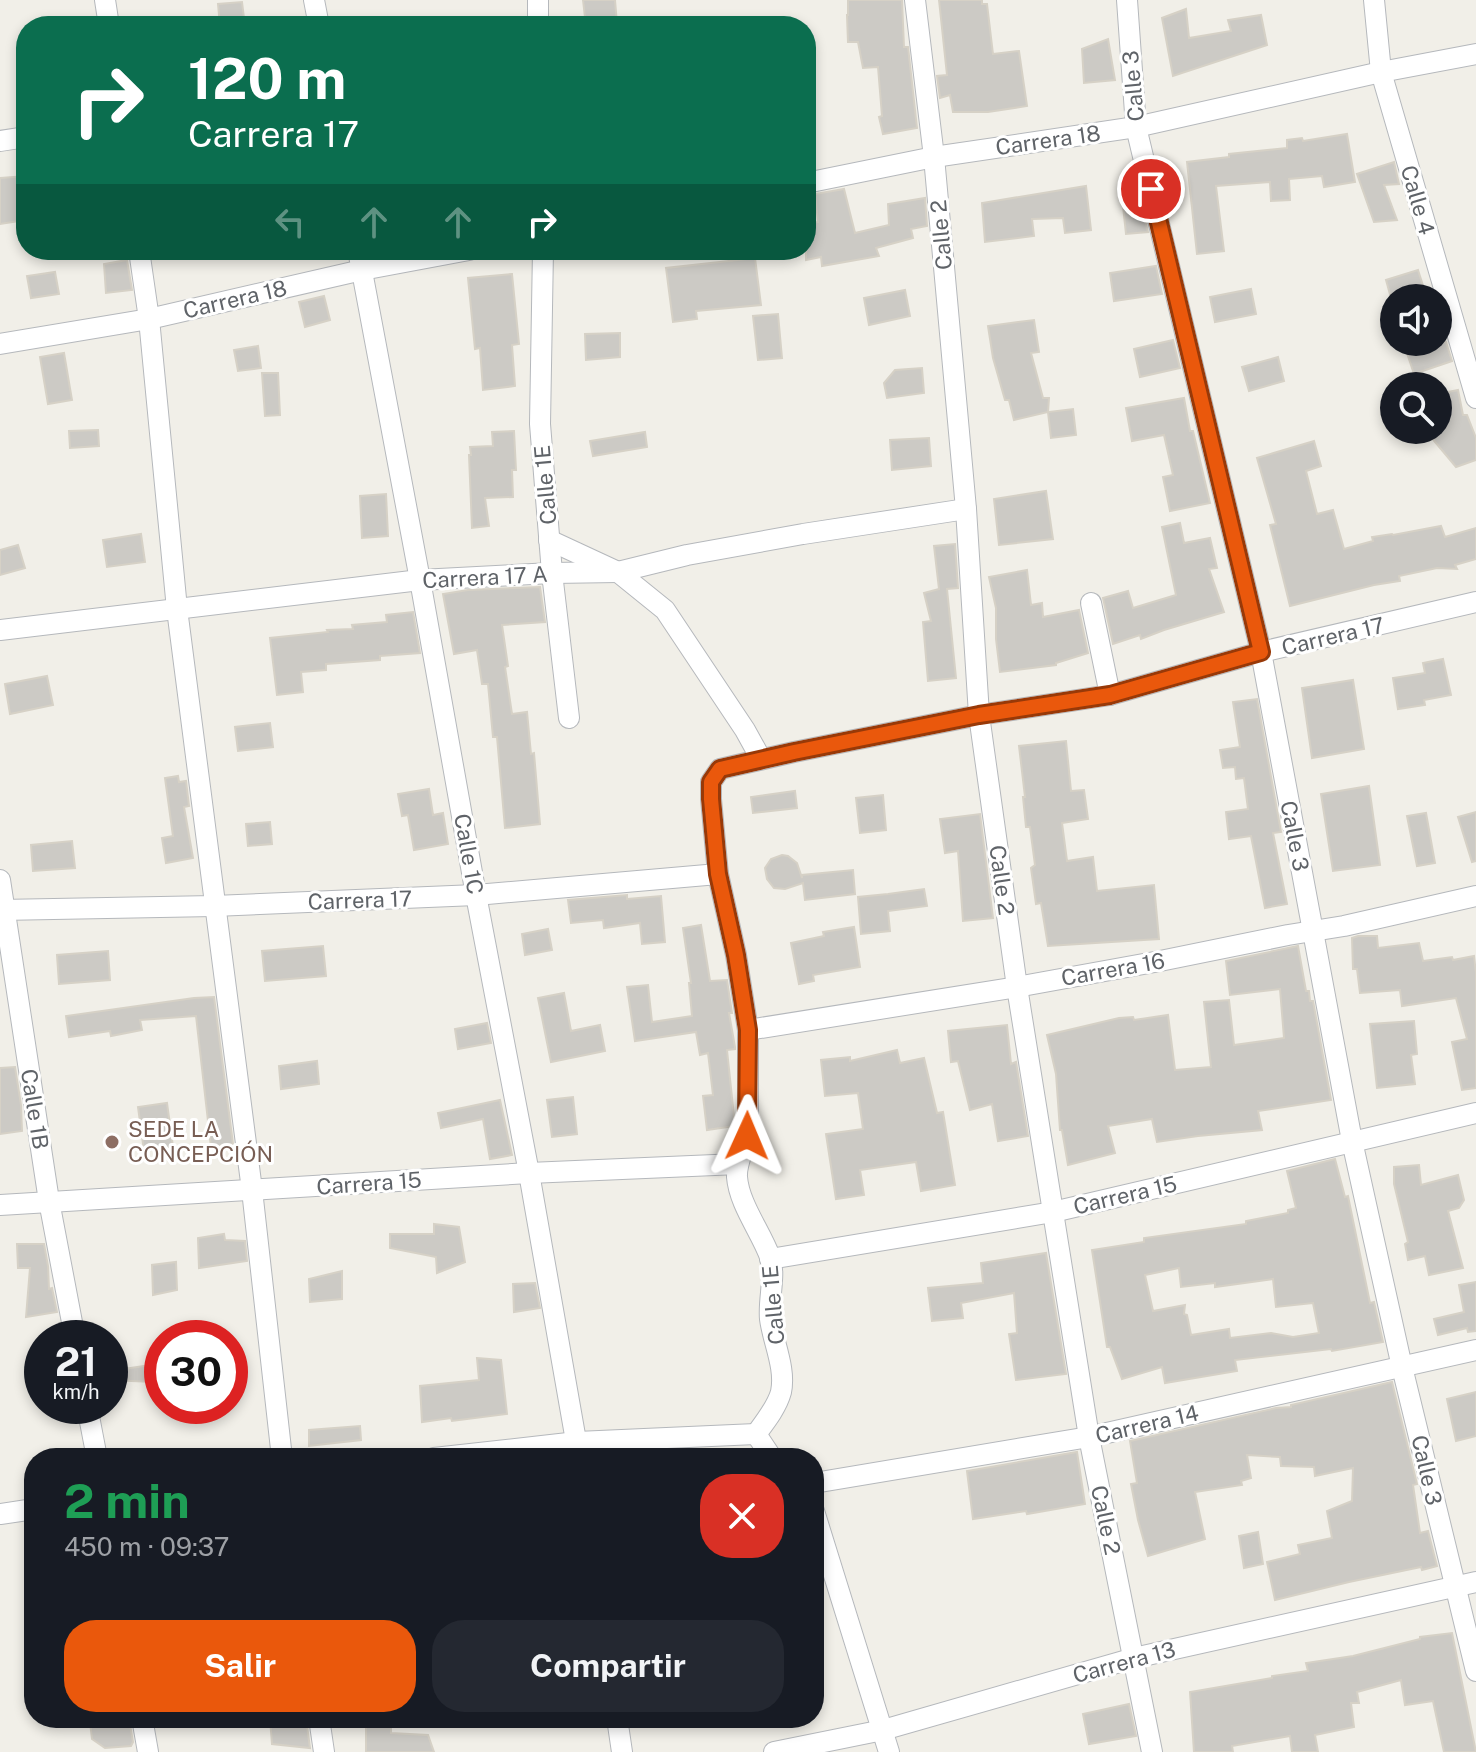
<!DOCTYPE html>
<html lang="es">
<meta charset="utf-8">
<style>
body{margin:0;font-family:"Public Sans",sans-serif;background:#242831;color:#f1f3f6;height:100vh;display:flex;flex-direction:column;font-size:30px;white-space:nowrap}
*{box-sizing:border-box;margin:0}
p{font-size:26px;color:#9ea1a6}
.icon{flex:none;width:44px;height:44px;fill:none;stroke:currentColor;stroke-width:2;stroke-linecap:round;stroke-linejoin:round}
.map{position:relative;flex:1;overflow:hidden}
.sheet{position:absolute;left:24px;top:1448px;width:800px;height:280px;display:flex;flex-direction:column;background:#171b24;border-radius:32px;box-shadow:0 4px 12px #0003}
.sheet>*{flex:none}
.hud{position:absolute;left:16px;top:16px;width:800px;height:244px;border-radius:32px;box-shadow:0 4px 12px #0003;background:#0b6e4f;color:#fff;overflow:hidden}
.buttons{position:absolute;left:1380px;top:284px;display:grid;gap:16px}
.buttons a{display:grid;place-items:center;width:72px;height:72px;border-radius:50%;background:#171b24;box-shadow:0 4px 12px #0003;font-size:40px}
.speed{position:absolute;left:24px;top:1320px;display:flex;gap:16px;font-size:40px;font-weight:700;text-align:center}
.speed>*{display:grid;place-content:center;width:104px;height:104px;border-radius:50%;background:#171b24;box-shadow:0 4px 12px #0003;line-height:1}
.speed small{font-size:20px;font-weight:400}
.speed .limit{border:12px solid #d22;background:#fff;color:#111}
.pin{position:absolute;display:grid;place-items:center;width:68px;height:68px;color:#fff;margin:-34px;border:4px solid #fff;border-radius:50%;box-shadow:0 2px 8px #0007}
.me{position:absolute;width:88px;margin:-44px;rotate:1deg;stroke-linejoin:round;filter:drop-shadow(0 0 6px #0008)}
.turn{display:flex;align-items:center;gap:28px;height:168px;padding:0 40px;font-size:36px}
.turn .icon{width:104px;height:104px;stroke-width:2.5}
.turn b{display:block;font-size:56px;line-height:68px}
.lanes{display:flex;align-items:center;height:76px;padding:0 40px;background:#0003;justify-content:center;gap:40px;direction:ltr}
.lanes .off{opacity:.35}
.round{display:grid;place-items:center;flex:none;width:84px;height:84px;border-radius:32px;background:#242831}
.overview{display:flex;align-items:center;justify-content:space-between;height:136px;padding:0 40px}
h1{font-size:48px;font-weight:700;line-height:60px;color:#1e9e55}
.cta{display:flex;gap:16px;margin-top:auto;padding:16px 40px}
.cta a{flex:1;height:92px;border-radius:32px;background:#ea580c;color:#fff;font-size:32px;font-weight:700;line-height:92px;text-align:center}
.cta a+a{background:#242831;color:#f1f3f6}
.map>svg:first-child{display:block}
.building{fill:#cccac5;stroke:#d6d1c6;stroke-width:2;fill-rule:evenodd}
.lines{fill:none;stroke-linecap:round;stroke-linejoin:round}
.minor-casing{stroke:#b5b8bc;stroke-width:22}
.minor{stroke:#fff;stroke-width:20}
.route-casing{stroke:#983908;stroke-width:20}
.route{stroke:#ea580c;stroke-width:14}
.education-dot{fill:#8d6e63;stroke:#fff;stroke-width:3}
.labels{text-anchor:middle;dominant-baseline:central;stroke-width:6;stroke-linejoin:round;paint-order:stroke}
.street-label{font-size:22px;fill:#5f6368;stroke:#fff}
.education-label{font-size:22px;fill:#785e54;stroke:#fff;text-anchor:start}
</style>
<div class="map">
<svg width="1476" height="1752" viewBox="0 0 1476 1752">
<rect width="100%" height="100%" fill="#f1efe8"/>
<g class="building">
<polygon points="583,0 615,0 617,24 586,26"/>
<polygon points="848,0 902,0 904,47 908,47 917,128 883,134 879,117 882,116 878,67 863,68 858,42 848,42 847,15 848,15"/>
<polygon points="939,0 982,0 982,4 987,4 993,54 1019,51 1027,106 988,112 953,112 950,95 940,98 937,76 947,75"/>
<polygon points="242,2 245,26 220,26 218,4"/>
<polygon points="1186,9 1189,38 1231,31 1228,20 1261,15 1267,45 1173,76 1162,18"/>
<polygon points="1108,39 1115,80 1084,83 1082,49"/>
<polygon points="1347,134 1355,182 1324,187 1322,176 1289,179 1290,200 1271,201 1270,182 1216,186 1224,251 1197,254 1187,162 1229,157 1229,154 1287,148 1287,140 1302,138 1303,141"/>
<polygon points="1394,162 1399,184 1384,185 1397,220 1374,222 1357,174"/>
<polygon points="26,176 26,220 0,224 0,178"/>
<polygon points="1086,186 1091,230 1065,233 1063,218 1032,219 1034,236 985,242 982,203"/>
<polygon points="844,189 855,233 889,225 888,204 925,198 927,226 911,229 913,238 876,248 879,256 822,266 821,257 806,260 806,224 818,222 815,194"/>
<polygon points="1141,204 1148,232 1126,234 1123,206"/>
<polygon points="755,258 761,305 696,311 697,319 673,322 666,268"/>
<polygon points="127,260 132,290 106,293 104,264"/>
<polygon points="1156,266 1162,294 1114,301 1110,273"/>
<polygon points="1418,270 1427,298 1391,298 1386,280"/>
<polygon points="55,272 59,294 31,298 27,276"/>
<polygon points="512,274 519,344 512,345 515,386 483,390 480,348 475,349 468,278"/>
<polygon points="1251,289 1256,314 1215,322 1210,297"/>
<polygon points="905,290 910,316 869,325 864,298"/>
<polygon points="324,296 330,320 305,327 299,302"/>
<polygon points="778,314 782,358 758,360 753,316"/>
<polygon points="1034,320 1039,352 1031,353 1043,398 1049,398 1048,412 1014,420 1009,400 1005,400 993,358 988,326"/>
<polygon points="620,333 620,357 586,360 585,334"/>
<polygon points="1173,340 1180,368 1140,377 1134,349"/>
<polygon points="1421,342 1446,342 1452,361 1414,374 1407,353 1407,346"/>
<polygon points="258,346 261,368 238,371 234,350"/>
<polygon points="64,353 72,400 48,404 40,357"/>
<polygon points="1278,357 1284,381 1249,391 1242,367"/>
<polygon points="922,368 924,393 887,398 884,383 895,370"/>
<polygon points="262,373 278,373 280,415 265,416"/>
<polygon points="1458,390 1463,415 1467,415 1476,438 1476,460 1456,467 1425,430 1438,430 1438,394"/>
<polygon points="1184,398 1190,431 1193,431 1210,503 1170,511 1163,477 1173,475 1164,435 1132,441 1126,408"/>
<polygon points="1073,409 1076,435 1051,438 1048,412"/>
<polygon points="98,430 99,446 70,448 69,431"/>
<polygon points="514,431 516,470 512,470 513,497 485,498 489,526 472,528 469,455 471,455 470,447 493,446 492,432"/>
<polygon points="645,432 647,447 593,456 590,441"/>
<polygon points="929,438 931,466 892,470 890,440"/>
<polygon points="1314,441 1321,466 1306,471 1317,514 1333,510 1344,549 1373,541 1372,537 1392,534 1393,535 1441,526 1445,537 1476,528 1476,559 1455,565 1457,569 1437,568 1399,576 1400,581 1374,585 1290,606 1270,525 1276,524 1257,458"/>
<polygon points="1046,491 1053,539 999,545 994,499"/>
<polygon points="386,494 388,536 362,538 360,496"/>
<polygon points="1180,523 1184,543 1210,538 1217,568 1209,569 1224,612 1164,630 1141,639 1140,635 1113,644 1103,598 1128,591 1133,608 1176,595 1162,527"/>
<polygon points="141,534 145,562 107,567 103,540"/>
<polygon points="955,544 958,588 947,589 956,678 928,681 923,622 931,621 924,593 939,589 934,546"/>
<polygon points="18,545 25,568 0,575 0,550"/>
<polygon points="1027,570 1031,605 1042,603 1043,617 1079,610 1088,653 1056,663 1056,665 1000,672 996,639 996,608 989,577"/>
<polygon points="540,587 545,622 502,625 508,666 505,667 512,714 527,712 531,754 534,753 540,824 505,828 497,737 493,737 488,684 482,684 477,650 454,654 443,594 468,590"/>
<polygon points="413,612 420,653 380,656 380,660 326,664 326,670 301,672 303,692 277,695 270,638 328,632 327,630 353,629 352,625 387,622 386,615"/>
<polygon points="1443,659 1451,695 1424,700 1425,705 1398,709 1393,678 1425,673 1423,663"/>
<polygon points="47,676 53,705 10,714 5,684"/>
<polygon points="1353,680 1364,749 1312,758 1302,688"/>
<polygon points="1257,699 1281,832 1273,833 1287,904 1265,908 1251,836 1229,839 1226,812 1248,809 1244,778 1236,779 1235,767 1223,768 1220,750 1240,747 1233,702"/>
<polygon points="270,723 273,747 238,751 235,727"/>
<polygon points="1066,741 1071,791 1084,790 1088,819 1062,823 1067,861 1093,857 1097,891 1154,885 1159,939 1048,946 1041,903 1036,904 1031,868 1035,865 1030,827 1026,827 1023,797 1025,797 1019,746"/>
<polygon points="178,776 179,782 186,781 189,806 184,807 193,858 166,863 162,838 173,836 165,778"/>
<polygon points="1369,786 1380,865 1333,871 1321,794"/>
<polygon points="429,789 433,815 443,813 448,844 414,850 408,815 402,816 398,794"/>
<polygon points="795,791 797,808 753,813 751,797"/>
<polygon points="883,795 886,830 860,833 856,798"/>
<polygon points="1476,812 1476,861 1472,862 1458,817"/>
<polygon points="1426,813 1435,863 1417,866 1407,816"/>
<polygon points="980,814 993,918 963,921 958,851 945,853 940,819"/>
<polygon points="270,822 272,844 248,846 246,824"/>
<polygon points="72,841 75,868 33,871 31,845"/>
<polygon points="782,855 788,856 797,863 802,878 802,875 853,870 855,894 805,900 803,883 785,889 774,888 767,879 765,868 771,859"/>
<polygon points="924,889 927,906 888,911 890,931 861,934 858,897 888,894"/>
<polygon points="627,895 627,899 661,896 665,942 642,944 640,923 604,928 603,920 571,923 568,900"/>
<polygon points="701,925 710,981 727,980 732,1013 729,1013 735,1047 735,1049 727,1050 735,1126 707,1130 703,1096 713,1095 708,1053 700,1055 696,1032 635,1041 627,987 648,985 652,1022 692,1016 689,983 691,983 683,928"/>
<polygon points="854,927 860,967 813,975 814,981 799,984 791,943 824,936 823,932"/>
<polygon points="548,929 552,950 525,955 522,934"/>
<polygon points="1358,936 1377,936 1378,948 1419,943 1423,961 1452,957 1453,960 1474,956 1476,973 1476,1088 1462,1090 1452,1042 1467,1039 1456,998 1402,1006 1400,990 1360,993 1357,969 1353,969 1352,938"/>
<polygon points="323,946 326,976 265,981 262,951"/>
<polygon points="1298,946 1306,991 1309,991 1310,1001 1313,1001 1331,1100 1258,1111 1262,1130 1198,1136 1157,1142 1152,1119 1108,1126 1115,1153 1068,1165 1062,1130 1060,1130 1056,1074 1047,1035 1119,1018 1133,1017 1134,1020 1168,1015 1175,1070 1211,1067 1204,1002 1229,1000 1234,1045 1284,1038 1280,989 1230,995 1226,961"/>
<polygon points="108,951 110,980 59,984 57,955"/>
<polygon points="564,993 571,1031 600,1025 605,1051 551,1062 538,998"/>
<polygon points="214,997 233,1144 211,1147 196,1016 140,1020 142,1030 111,1036 110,1031 69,1037 66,1016 194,998"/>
<polygon points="1414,1021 1417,1054 1411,1055 1415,1084 1377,1088 1370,1024"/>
<polygon points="487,1023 491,1043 458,1049 455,1029"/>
<polygon points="1007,1025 1011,1064 1016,1062 1028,1136 998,1141 992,1104 970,1110 958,1061 951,1062 948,1031"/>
<polygon points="897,1050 900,1063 924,1058 937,1113 943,1112 955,1185 921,1191 916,1162 860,1170 864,1195 836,1199 826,1134 863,1129 858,1093 825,1096 821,1060 850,1057 850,1061"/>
<polygon points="317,1061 319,1084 281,1089 279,1066"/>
<polygon points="15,1067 21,1105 22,1131 0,1134 0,1068"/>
<polygon points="573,1097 577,1134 552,1137 547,1100"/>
<polygon points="500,1100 512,1155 490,1159 483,1119 441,1128 438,1113"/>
<polygon points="167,1103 173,1147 144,1151 138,1107"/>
<path d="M1335,1159L1345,1197L1348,1196L1370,1303L1374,1302L1383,1342L1332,1351L1331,1349L1235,1360L1237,1371L1165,1383L1162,1367L1122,1379L1110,1347H1107L1092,1250L1144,1242V1238L1246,1224V1221L1288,1213V1210L1296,1208L1287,1171ZM1179,1268L1181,1287L1215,1283V1287L1273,1279L1276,1307L1313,1303L1319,1333L1293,1337L1271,1333L1230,1338L1229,1329L1191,1335L1187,1315L1184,1314L1185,1305L1153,1311L1145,1275Z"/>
<polygon points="1419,1165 1421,1185 1458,1175 1464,1200 1459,1208 1448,1211 1463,1268 1429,1275 1425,1256 1408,1260 1405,1244 1408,1242 1394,1184 1394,1167"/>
<polygon points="434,1224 459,1227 465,1262 437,1273 436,1257 390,1248 390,1234 434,1234"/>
<polygon points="224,1234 225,1240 245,1241 247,1261 199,1268 198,1238"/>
<polygon points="17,1244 44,1244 48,1266 49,1289 52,1288 57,1312 26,1317 30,1268 18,1268"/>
<polygon points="1046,1253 1066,1374 1016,1380 1009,1334 1017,1333 1014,1293 961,1303 963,1318 932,1321 928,1288 983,1283 981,1263"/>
<polygon points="176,1262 177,1290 153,1295 152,1265"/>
<polygon points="342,1271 342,1299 310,1302 309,1279"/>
<polygon points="1476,1282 1476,1331 1468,1332 1467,1328 1438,1335 1434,1319 1464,1312 1459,1285"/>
<polygon points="535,1283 540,1308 514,1312 513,1284"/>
<polygon points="477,1358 501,1360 507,1414 452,1421 451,1418 422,1422 420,1386 479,1380"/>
<polygon points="151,1365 153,1382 110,1380 110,1371"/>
<polygon points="1392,1382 1417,1484 1413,1485 1420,1533 1428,1531 1437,1566 1422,1570 1421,1567 1349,1582 1275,1600 1267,1562 1300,1554 1298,1545 1332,1538 1327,1511 1352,1501 1353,1468 1315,1476 1314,1467 1281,1466 1280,1457 1247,1455 1251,1478 1241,1481 1242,1485 1195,1492 1205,1539 1148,1556 1138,1520 1131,1484 1137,1483 1130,1441 1276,1408 1291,1407 1291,1405"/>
<polygon points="1476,1392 1476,1436 1456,1441 1447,1399"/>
<polygon points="360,1426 361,1440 309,1446 309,1430"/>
<polygon points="1077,1452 1085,1504 1027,1514 1026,1511 973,1519 967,1471"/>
<polygon points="1258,1532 1263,1564 1244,1568 1239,1536"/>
<polygon points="1452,1633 1476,1752 1444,1752 1433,1701 1405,1705 1401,1680 1357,1692 1359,1703 1351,1703 1354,1727 1315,1735 1318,1752 1292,1752 1290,1736 1232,1746 1233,1752 1194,1752 1190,1692 1272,1678 1272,1676 1308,1671 1306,1663 1353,1656 1420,1639 1420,1637"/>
<polygon points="1129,1704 1136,1736 1089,1744 1083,1714"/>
<polygon points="129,1718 133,1742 131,1746 105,1748 92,1739 90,1722"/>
<polygon points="270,1718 306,1718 310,1748 272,1744"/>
<polygon points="391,1722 391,1733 428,1735 434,1752 366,1752 366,1724"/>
</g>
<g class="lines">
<defs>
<g id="minor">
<polyline points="105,0 109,26"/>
<polyline points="314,0 319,26"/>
<polyline points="538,0 538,26"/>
<polyline points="915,0 934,157 966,509 979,715 1017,987 1089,1437 1152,1752"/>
<polyline points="1127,0 1136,127 1261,652 1352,1141 1402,1367 1476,1671"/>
<polyline points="1374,0 1381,72 1476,398"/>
<polyline points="0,141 26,137"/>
<polyline points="806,183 934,157 1136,127 1381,72 1476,54"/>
<polyline points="139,250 149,319 177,609 252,1190 282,1458"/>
<polyline points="358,250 420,580 476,895 529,1173 579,1458"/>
<polyline points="543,250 540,424 552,573 569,718"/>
<polyline points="0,344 149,319 362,270 469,250"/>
<polyline points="549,540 618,572 665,610 745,730 761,759"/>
<polyline points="1091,603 1110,695"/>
<polyline points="0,630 420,580 552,573 618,572 687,555 803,534 966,509"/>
<polyline points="0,880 49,1201 75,1338"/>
<polyline points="0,910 214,906 476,895 718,874"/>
<polyline points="748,1030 1017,987 1160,961 1288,935 1344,926 1476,896"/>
<polyline points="0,1205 529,1173 738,1164"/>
<polyline points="770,1259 1053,1212 1476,1113"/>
<polyline points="87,1406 97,1458"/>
<path d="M756,1434C765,1422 777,1407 781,1392C786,1368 773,1342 770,1319C768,1299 776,1276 770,1257C761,1232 739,1204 737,1177C736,1162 746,1146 748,1129V1030L736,955L718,874L711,799V782L720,769L794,752L979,715L1110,695L1261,652L1476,602"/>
<polyline points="756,1434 772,1458"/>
<polyline points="434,1458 577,1442 756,1434"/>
<polyline points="814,1483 1089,1437 1476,1350"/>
<polyline points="814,1511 889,1752"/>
<polyline points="0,1514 34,1509"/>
<polyline points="142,1718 148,1752"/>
<polyline points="319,1718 324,1752"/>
<polyline points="617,1718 622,1752"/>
<polyline points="774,1752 883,1730 1134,1658 1476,1582"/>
</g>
</defs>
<use href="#minor" class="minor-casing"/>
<use href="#minor" class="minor"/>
</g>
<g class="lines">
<defs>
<polyline id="route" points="747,1136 748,1030 736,955 718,874 711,799 711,782 720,769 794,752 979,715 1110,695 1261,652 1151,189"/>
</defs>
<use href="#route" class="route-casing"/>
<use href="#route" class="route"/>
</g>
<circle class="education-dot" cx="112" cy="1142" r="8"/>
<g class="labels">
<g class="street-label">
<text transform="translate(1133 86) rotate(-95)">Calle 3</text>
<text transform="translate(1048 140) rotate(-8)">Carrera 18</text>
<text transform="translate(1418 200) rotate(74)">Calle 4</text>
<text transform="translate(941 235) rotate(-95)">Calle 2</text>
<text transform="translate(235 299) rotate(-13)">Carrera 18</text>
<text transform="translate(545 485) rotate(-95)">Calle 1E</text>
<text transform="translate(485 577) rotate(-3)">Carrera 17 A</text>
<text transform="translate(1333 636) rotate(-13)">Carrera 17</text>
<text transform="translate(1295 836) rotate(79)">Calle 3</text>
<text transform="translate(469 854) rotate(80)">Calle 1C</text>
<text transform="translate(1002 880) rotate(82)">Calle 2</text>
<text transform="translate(360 900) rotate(-2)">Carrera 17</text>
<text transform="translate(1113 969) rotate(-10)">Carrera 16</text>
<text transform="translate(35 1109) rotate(81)">Calle 1B</text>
<text transform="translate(369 1183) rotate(-4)">Carrera 15</text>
<text transform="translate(1125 1195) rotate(-13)">Carrera 15</text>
<text transform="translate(773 1305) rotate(-95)">Calle 1E</text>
<text transform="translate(1147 1424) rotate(-13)">Carrera 14</text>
<text transform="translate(1427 1470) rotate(77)">Calle 3</text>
<text transform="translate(1106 1520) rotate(78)">Calle 2</text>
<text transform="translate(1124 1662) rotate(-15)">Carrera 13</text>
</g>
<g class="education-label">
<text x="128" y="1129">SEDE LA<tspan x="128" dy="25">CONCEPCIÓN</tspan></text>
</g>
</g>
</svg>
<div class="buttons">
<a><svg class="icon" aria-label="sound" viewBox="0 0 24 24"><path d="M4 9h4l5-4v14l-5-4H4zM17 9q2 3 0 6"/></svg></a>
<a><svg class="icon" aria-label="search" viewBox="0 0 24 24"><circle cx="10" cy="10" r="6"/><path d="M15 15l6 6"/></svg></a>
</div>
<div class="speed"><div>21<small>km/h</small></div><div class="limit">30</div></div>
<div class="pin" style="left:1151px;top:189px;background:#d93025"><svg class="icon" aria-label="arrive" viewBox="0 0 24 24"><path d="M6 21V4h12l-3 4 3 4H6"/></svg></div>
<svg class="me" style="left:747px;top:1136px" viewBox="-20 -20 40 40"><path d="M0-17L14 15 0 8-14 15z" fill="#ea580c" stroke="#fff" stroke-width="4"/></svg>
<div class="hud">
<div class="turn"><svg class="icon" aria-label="right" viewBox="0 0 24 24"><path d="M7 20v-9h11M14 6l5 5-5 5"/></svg><div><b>120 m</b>Carrera 17</div></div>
<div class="lanes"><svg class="icon off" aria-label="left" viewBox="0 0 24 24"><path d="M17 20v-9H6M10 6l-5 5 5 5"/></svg><svg class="icon off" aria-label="ahead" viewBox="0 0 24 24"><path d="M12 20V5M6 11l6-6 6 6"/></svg><svg class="icon off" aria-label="ahead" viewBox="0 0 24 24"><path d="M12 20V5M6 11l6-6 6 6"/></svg><svg class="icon" aria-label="right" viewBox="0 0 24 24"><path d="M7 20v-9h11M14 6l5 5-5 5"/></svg></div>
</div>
<section class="sheet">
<div class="overview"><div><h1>2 min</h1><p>450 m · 09:37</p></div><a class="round" style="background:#d93025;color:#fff"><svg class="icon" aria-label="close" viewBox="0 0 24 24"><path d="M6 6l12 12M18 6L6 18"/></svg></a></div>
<div class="cta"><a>Salir</a><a>Compartir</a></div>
</section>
</div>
